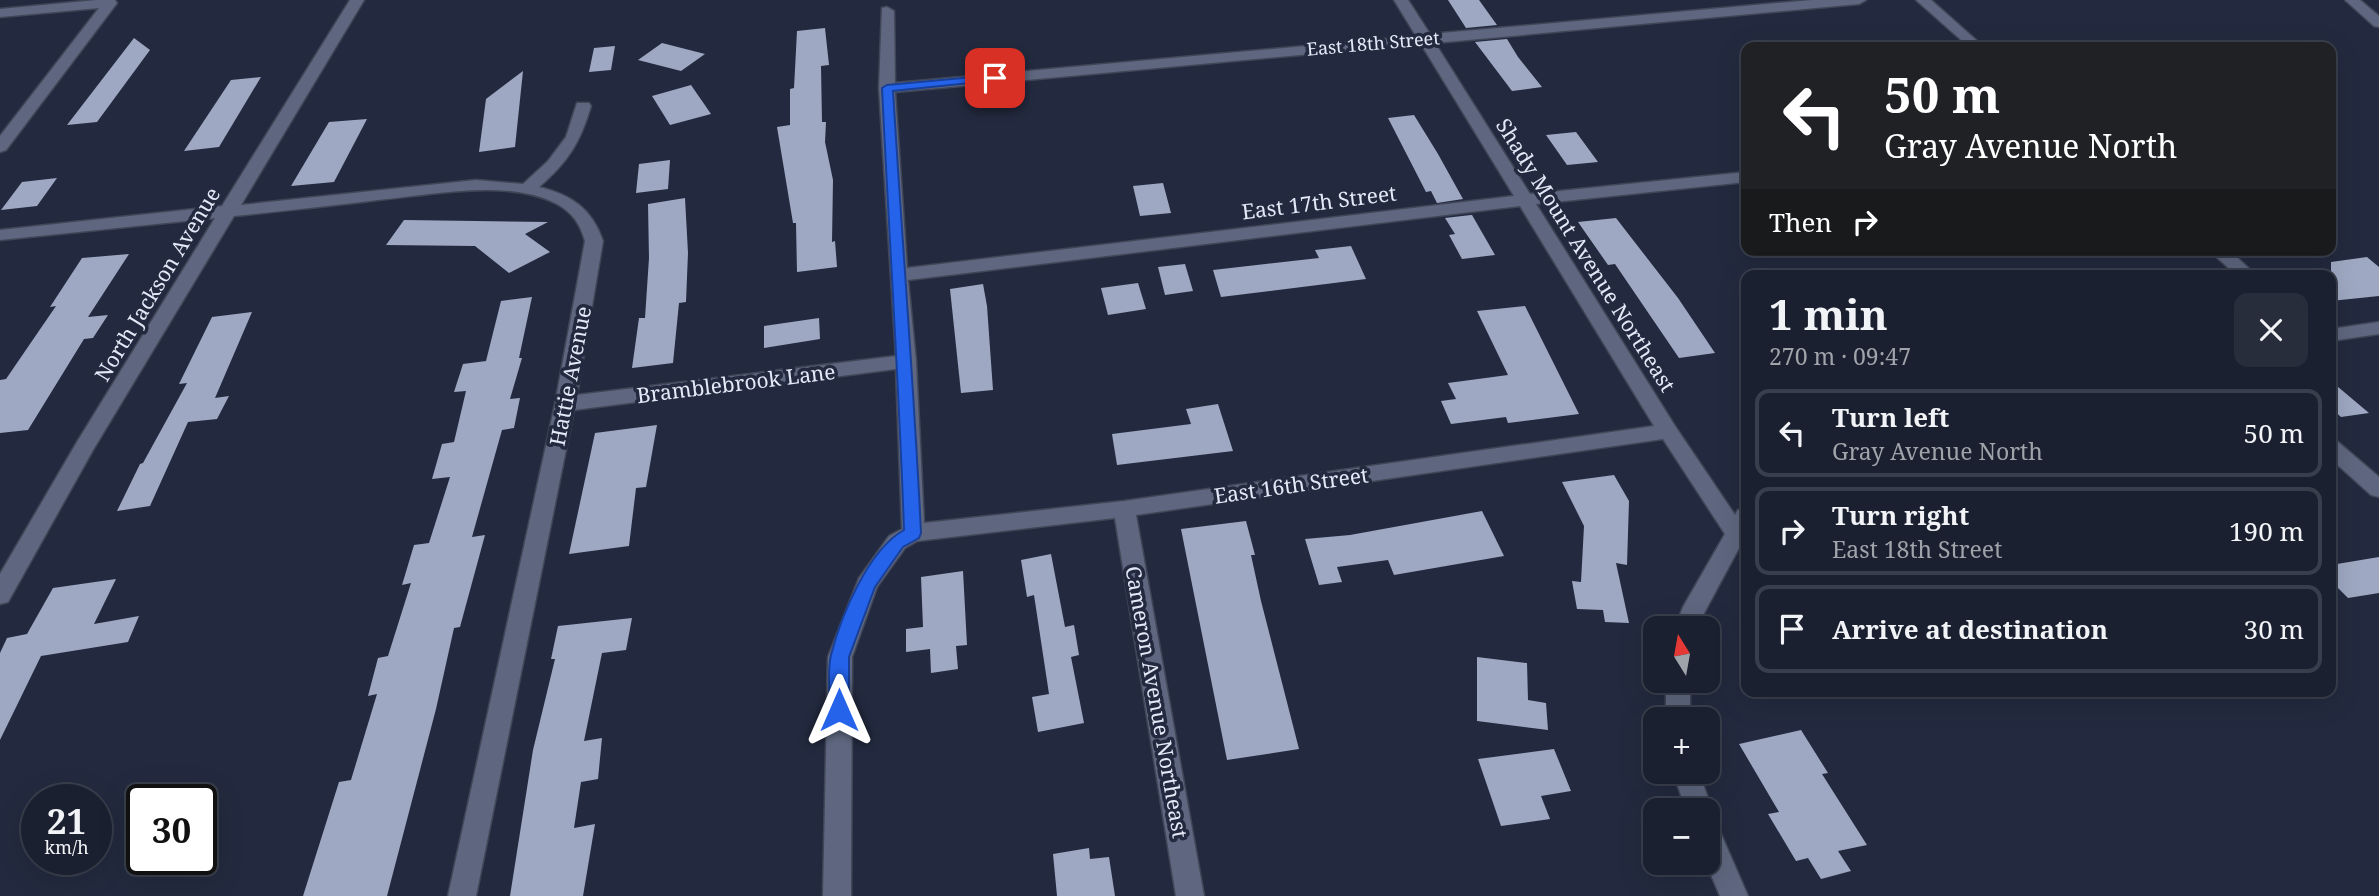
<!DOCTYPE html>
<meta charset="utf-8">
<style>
body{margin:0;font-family:"Noto Serif",serif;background:#272d3b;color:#f1f3f6;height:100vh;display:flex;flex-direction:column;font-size:26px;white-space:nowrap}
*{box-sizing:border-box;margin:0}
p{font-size:23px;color:#9fa3aa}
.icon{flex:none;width:38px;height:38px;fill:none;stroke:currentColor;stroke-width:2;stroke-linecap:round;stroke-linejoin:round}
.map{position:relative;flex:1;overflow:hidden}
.panel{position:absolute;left:1741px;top:270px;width:595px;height:427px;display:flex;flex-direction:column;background:#1a202f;border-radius:14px;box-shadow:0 7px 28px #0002,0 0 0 2px #383e4b}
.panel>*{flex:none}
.banner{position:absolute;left:1741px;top:42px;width:595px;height:214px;border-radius:14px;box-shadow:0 7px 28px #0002,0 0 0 2px #383e4b;background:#202124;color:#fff;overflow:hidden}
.needle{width:46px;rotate:349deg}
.fabs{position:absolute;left:1643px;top:616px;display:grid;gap:14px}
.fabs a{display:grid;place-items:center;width:77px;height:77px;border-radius:14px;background:#1a202f;box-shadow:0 7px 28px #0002,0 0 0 2px #383e4b;font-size:35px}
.speed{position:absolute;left:21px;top:784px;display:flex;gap:14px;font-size:35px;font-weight:700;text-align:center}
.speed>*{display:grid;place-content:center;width:91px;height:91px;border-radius:50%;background:#1a202f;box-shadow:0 7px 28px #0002,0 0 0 2px #383e4b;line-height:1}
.speed small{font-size:18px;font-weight:400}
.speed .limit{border:4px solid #111;border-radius:10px;background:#fff;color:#111}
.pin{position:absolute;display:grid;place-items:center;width:60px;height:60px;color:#fff;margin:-30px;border-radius:14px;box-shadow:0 4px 10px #0006}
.me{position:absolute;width:77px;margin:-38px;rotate:0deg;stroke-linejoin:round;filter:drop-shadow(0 0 5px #0008)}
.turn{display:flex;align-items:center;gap:24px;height:147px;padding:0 28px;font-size:32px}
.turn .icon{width:91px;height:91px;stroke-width:2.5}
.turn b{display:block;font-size:49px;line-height:60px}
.then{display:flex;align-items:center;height:66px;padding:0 28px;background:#0003;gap:14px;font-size:26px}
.round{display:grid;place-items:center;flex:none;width:74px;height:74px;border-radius:14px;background:#272d3b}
.overview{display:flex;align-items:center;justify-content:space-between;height:119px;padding:0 28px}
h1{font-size:42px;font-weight:700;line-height:52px}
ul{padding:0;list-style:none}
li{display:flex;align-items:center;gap:21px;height:88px;margin:0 14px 10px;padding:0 14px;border:4px solid #383e4b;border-radius:14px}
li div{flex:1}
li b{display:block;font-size:26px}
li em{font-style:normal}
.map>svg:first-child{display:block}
.building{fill:#9ea8c2}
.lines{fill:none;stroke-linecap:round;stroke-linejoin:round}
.minor-casing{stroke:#404657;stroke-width:3}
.minor{fill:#5e677f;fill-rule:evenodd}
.route{fill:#2563eb;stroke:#184099;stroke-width:2}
.labels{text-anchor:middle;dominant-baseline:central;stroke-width:7;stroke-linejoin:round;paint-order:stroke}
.far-street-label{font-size:18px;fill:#e4e9f7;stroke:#232a3f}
.street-label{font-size:21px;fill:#e4e9f7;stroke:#232a3f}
</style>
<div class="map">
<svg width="2379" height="896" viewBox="0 0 2379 896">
<rect width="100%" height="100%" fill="#232a3f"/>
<g class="building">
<polygon points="1448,0 1479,0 1497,25 1466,28"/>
<polygon points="825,28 829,65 821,66 822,122 826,122 825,142 833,180 832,242 835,241 837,267 797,272 796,223 793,223 777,127 790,125 790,89 794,88 797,31"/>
<polygon points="134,38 150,50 97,122 67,125"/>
<polygon points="1507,39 1518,57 1542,87 1512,91 1475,42"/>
<polygon points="662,43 705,54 681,71 638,60"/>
<polygon points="615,46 611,70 589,72 594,48"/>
<polygon points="523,71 515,147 479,152 486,99"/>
<polygon points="261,77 219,147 184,151 231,80"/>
<polygon points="691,85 711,114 670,125 652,96"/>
<polygon points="1414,115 1438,154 1463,199 1437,203 1431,191 1426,192 1388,118"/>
<polygon points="367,119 334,182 291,186 329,122"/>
<polygon points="1576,132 1598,162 1567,165 1546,135"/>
<polygon points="670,160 668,189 636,193 639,164"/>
<polygon points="57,178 37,206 1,210 22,182"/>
<polygon points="1163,183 1171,213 1140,216 1133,186"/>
<polygon points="685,198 688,253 686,302 679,303 673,363 632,368 639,318 645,318 649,258 648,204"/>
<polygon points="1471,215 1472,215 1495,255 1462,259 1449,235 1455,234 1445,218"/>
<polygon points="1616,218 1678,298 1715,353 1679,358 1615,264 1608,265 1578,222"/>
<polygon points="404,220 548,222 525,234 550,252 509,273 475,246 386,245"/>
<polygon points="1351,246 1366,279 1221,297 1213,270 1319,258 1315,250"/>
<polygon points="129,254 88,317 108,315 93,338 84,339 28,430 0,433 0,380 6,379 56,306 50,307 82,258"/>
<polygon points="2367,257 2379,267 2379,296 2331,301 2331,262"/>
<polygon points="1185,264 1193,291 1165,295 1158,267"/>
<polygon points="1138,283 1146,309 1108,315 1101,288"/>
<polygon points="983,284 987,306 993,390 961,393 950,289"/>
<polygon points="532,297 519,358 522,358 510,399 520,398 514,428 502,430 472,537 485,535 460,627 454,628 436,709 387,896 303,896 339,782 351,780 377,694 368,696 378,658 388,656 411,583 402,585 414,545 429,543 450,477 432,479 442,444 454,442 466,391 454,392 463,364 486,361 501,301"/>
<polygon points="1525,306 1579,414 1508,423 1506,417 1451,424 1441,401 1456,399 1448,383 1508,375 1477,311"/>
<polygon points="252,312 215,398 229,396 217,419 188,422 150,506 117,511 140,464 143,463 187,383 179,384 212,317"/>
<polygon points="819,318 820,339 764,348 764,326"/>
<polygon points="2331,381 2369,413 2341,417 2331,408"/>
<polygon points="1218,404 1233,451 1117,465 1112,434 1191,424 1186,409"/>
<polygon points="657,425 646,487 636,488 629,546 569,554 595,433"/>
<polygon points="1614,475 1629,501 1627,565 1616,563 1629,623 1605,622 1603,610 1577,609 1572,581 1581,582 1584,526 1562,482"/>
<polygon points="1482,511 1504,556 1394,575 1388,560 1337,567 1342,582 1319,585 1305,539 1350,535"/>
<polygon points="1246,521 1255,555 1251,555 1261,601 1299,749 1227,760 1181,529"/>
<polygon points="1051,554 1065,627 1074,625 1079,655 1071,657 1084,723 1038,732 1032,697 1049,694 1034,595 1027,597 1021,560"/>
<polygon points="2379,557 2379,593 2348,598 2331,581 2331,565"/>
<polygon points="963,571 967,645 956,646 958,669 931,673 930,649 906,652 906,629 923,627 921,577"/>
<polygon points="116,579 94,624 139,616 128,642 41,656 0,740 0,653 7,638 27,634 53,588"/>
<polygon points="632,618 626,650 602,653 584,741 602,738 598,779 581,782 574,828 595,824 583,896 510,896 533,750 555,659 551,659 558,626"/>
<polygon points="1477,657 1527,663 1528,700 1546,703 1548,730 1477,721"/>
<polygon points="1801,730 1828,773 1822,774 1867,845 1838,851 1851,871 1821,879 1808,858 1796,861 1768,814 1779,812 1739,744"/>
<polygon points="1554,749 1571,791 1541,796 1550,819 1501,826 1478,759"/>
<polygon points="1089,848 1090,859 1109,857 1115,896 1057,896 1053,854"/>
</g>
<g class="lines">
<defs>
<g id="minor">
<polygon points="97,0 115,0 117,3 6,150 0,152 0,136 99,8 0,17 0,9"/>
<path d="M350,0H364L241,205L476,180L523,184L548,161L566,137L577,103H589L591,106C580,143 568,162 539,187C572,195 592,209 603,241L577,395L896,356L879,88L882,8L887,7L894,11L895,83L1416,36L1394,0H1408L1430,34L1812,0H1866L1859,4L1435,43L1530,194L1746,172V182L1536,204L1675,426L1735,515L1738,510L1746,508V535L1703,615L1699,628H1675L1683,607L1725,534L1663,439L1136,515L1204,896H1176L1115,518L917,541L905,548L877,587L852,657L851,896H823L828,657L859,578L889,536L902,529L896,369L574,410L476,896H448L555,404L585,241C580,224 573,213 557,204C507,178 431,195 378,200C330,206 282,211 234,216L93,450L8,602L0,604V574L77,442L215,218L0,240V230L222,206ZM1421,44L1514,196L907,268L895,92ZM1520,206L1654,426L1124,501L924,523L916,361L908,280Z"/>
<polygon points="1916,0 1931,0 1984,47 1969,47"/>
<polygon points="2345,0 2360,0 2379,16 2379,27 2374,26"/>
<polygon points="2209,250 2229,250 2256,275 2236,275"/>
<polygon points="2379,322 2379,334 2331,341 2331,329"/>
<polygon points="2331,439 2338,442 2379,477 2379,497 2371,495 2331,459"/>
<rect x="1666" y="681" width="24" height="38"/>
<polygon points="1673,772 1699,772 1712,810 1708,819 1708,810 1686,810"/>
<polygon points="1708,823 1718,827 1748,896 1720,896 1706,863 1708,863"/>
</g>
</defs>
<use href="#minor" class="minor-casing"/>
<use href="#minor" class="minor"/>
</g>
<path class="route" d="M995,75L1001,78L999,80L893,91C902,239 914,386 921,533L919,538L903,547L875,587L849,657V710L846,716L839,718L833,716L830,710C830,693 827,672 831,655C841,616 868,550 904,530C899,383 889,236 882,88L887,85Z"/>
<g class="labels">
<g class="far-street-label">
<text transform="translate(1373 43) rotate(-5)">East 18th Street</text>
</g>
<g class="street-label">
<text transform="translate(1319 202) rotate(-7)">East 17th Street</text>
<text transform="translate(1586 255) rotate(58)">Shady Mount Avenue Northeast</text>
<text transform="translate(157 284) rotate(-59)">North Jackson Avenue</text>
<text transform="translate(570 376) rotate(-79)">Hattie Avenue</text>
<text transform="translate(736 383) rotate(-7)">Bramblebrook Lane</text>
<text transform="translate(1291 485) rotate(-8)">East 16th Street</text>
<text transform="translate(1157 702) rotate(80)">Cameron Avenue Northeast</text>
</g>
</g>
</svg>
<div class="fabs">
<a><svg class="needle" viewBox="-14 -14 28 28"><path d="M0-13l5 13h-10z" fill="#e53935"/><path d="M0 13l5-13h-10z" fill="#9fa3aa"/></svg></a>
<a>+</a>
<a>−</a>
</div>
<div class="speed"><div>21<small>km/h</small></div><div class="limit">30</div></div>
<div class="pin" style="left:995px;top:78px;background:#d93025"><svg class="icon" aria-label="arrive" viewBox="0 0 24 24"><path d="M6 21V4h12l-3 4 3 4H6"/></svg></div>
<svg class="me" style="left:839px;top:710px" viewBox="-20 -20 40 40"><path d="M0-17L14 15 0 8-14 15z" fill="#2563eb" stroke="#fff" stroke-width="4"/></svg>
<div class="banner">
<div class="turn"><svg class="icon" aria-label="left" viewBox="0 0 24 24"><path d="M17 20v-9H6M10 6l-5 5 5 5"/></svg><div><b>50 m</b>Gray Avenue North</div></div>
<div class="then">Then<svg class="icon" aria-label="right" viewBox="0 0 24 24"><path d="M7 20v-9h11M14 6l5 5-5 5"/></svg></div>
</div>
<section class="panel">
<div class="overview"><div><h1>1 min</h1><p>270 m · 09:47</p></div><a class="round"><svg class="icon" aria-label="close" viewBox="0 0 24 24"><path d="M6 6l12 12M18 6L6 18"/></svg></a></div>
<ul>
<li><svg class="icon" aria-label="left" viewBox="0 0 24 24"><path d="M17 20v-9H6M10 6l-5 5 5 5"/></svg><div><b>Turn left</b><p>Gray Avenue North</p></div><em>50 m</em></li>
<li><svg class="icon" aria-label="right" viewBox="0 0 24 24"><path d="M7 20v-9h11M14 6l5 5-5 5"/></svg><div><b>Turn right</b><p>East 18th Street</p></div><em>190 m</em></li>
<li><svg class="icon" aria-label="arrive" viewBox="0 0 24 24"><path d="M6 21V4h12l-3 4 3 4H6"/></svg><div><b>Arrive at destination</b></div><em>30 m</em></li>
</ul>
</section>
</div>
